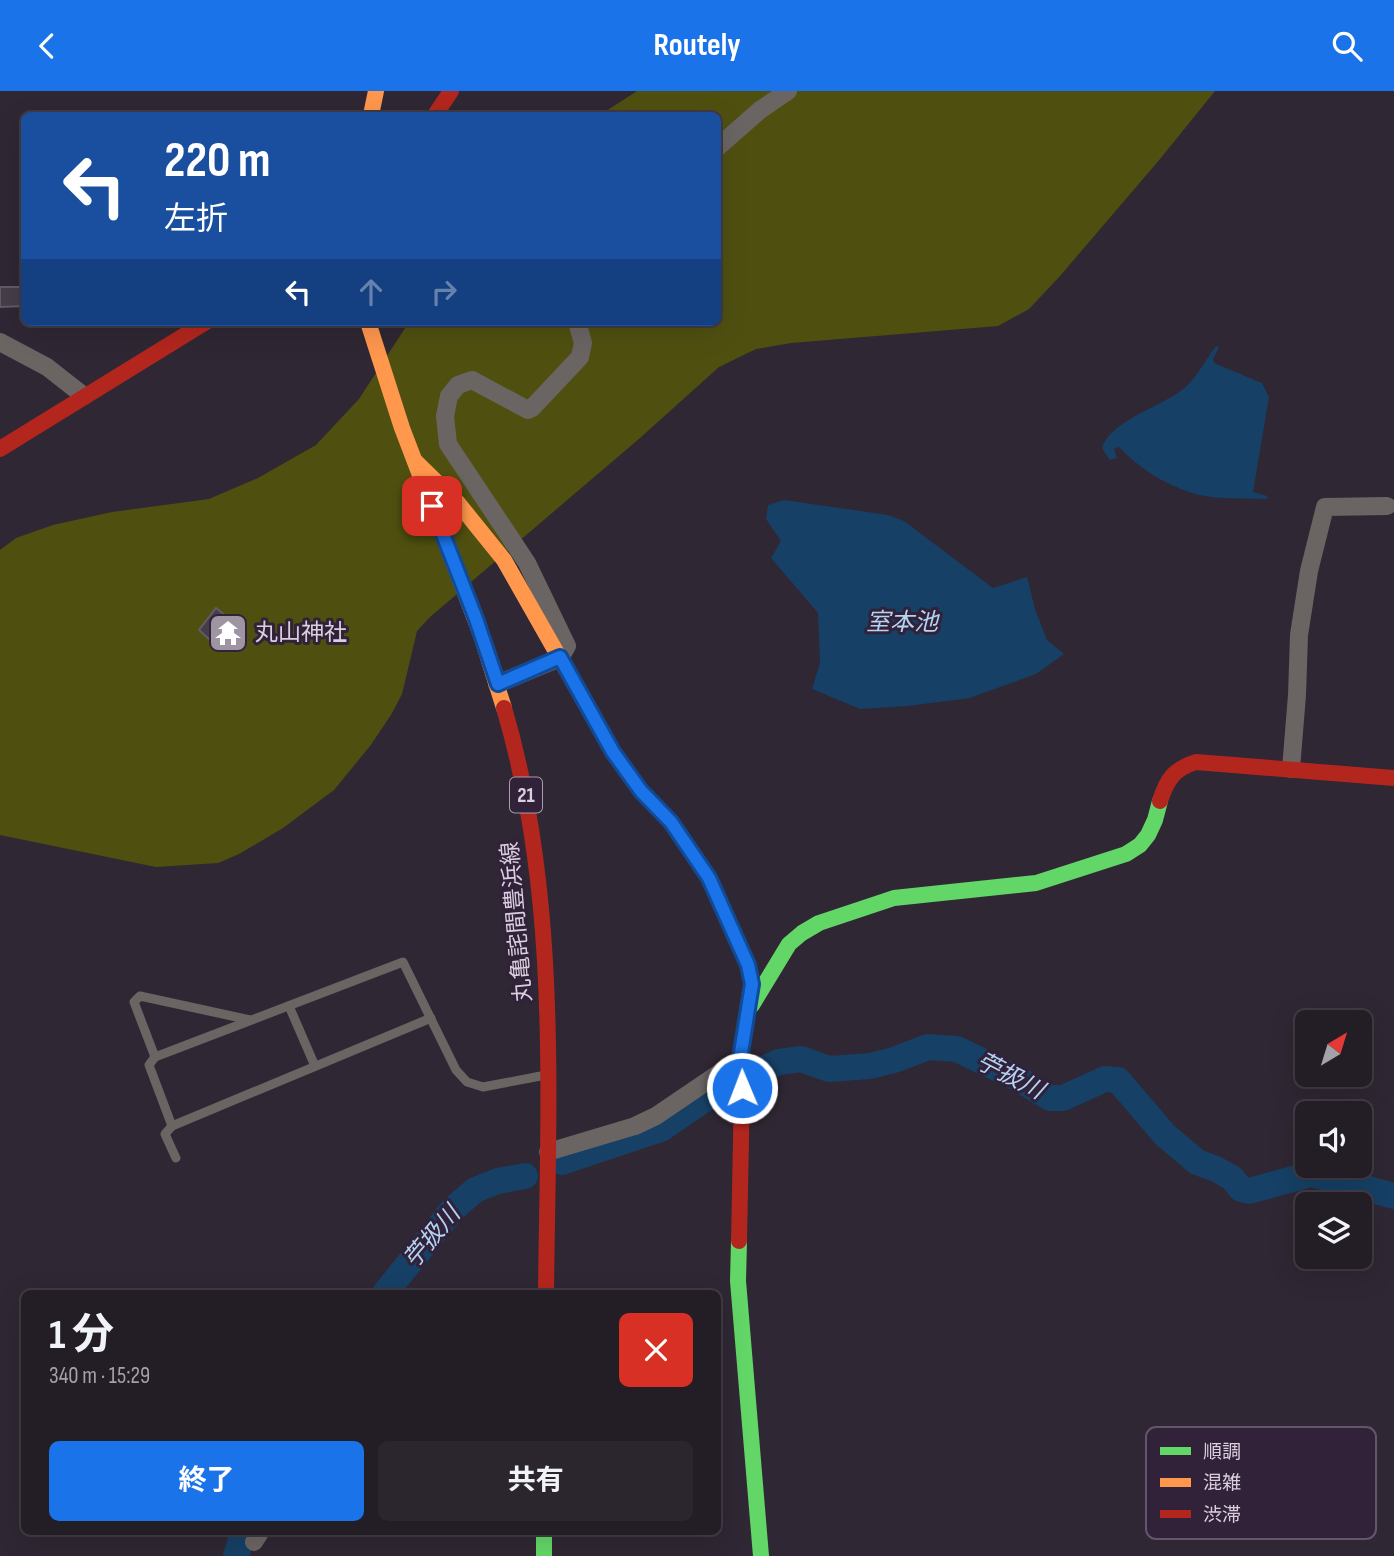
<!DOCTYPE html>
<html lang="ja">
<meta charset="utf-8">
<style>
body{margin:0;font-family:"Sofia Sans Condensed","Noto Sans JP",sans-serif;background:#2b262e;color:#f1f3f6;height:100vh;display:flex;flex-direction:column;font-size:26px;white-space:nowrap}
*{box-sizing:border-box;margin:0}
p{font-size:23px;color:#a3a2a7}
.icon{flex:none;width:38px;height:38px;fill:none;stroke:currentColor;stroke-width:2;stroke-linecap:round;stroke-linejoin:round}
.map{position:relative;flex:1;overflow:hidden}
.details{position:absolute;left:21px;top:1199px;width:700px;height:245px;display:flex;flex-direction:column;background:#231d26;border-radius:10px;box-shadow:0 7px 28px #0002,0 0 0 2px #403b43}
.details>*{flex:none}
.banner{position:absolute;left:21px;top:21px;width:700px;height:214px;border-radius:10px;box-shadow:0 7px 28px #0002,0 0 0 2px #403b43;background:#1a4fa0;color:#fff;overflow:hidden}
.needle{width:46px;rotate:38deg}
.tools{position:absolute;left:1295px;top:919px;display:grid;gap:14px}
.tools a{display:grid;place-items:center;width:77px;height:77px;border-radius:10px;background:#231d26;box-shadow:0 7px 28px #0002,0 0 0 2px #403b43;font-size:35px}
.pin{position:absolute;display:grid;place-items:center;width:60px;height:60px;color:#fff;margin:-30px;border-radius:14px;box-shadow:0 4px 10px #0006}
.me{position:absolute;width:77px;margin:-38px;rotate:359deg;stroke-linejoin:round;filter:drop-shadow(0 0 5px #0008)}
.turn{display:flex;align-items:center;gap:24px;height:147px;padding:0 28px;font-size:32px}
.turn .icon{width:91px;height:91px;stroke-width:2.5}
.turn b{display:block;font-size:49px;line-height:60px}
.lanes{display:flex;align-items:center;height:66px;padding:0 28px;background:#0003;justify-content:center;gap:35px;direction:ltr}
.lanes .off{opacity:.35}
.round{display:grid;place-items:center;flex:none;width:74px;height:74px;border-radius:10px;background:#2b262e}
.summary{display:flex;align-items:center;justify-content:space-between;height:119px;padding:0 28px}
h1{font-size:42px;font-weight:700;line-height:52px}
.cta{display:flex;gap:14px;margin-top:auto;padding:14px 28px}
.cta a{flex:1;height:80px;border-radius:10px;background:#1a73e8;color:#fff;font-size:28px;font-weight:700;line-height:80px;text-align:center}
.cta a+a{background:#2b262e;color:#f1f3f6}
header{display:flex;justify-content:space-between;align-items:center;height:91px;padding:0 28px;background:#1a73e8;color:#fff;font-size:32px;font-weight:700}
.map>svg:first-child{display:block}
.green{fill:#4f5010}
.water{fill:#164065}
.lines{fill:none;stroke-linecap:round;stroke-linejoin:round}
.river{stroke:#164065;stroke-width:26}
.building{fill:#453e49;stroke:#625b66;stroke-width:2}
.lane{stroke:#6a6563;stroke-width:9}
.street{stroke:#6a6563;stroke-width:18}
.fast{stroke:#63d668;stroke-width:16}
.slow{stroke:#ff974d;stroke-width:16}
.jam{stroke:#b3261e;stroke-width:16}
.route-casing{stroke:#114b97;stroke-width:18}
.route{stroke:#1a73e8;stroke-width:12}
.labels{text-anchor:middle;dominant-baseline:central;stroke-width:6;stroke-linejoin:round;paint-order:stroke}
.shield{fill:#312139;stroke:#a79bac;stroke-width:2}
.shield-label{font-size:21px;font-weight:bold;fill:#d9cfde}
.poi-label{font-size:23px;fill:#d9cfde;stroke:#312139;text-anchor:start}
.street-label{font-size:23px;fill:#d9cfde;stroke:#312139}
.water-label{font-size:24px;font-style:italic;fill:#b4d3f2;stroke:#312139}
.key{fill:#312139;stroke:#63556b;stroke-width:2}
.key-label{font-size:19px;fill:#d9cfde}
</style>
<header><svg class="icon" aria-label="back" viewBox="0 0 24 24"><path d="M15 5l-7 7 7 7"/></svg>Routely<svg class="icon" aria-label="search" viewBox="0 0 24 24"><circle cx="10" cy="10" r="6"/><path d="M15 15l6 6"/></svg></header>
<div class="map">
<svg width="1394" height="1465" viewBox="0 0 1394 1465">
<rect width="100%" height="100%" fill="#2f2733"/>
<polygon class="green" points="637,0 1215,0 1160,68 1060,185 1029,218 998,235 791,252 756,258 719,276 640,347 430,526 417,540 402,603 391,624 370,655 334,699 283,737 239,763 218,772 156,776 0,744 0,459 16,447 53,434 112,421 209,408 258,387 316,354 359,308 409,231 718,231 718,24 600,24"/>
<g class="water">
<path d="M1216,255L1219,256L1213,268L1214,272L1262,292L1269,306L1253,401L1267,405V408C1243,407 1215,409 1192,402C1162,392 1140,378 1119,356L1114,358L1117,367L1110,369L1102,357C1110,330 1160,316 1182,299C1193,292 1207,267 1216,255Z"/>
<polygon points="784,409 888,424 904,430 993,497 1027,486 1035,518 1047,549 1064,563 1036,583 970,607 908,615 860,618 812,598 820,572 818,522 771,467 781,450 766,428 768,414"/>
</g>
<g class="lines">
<g class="river">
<polyline points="751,983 779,971 801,968 829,978 870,975 894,969 928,956 957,958 1019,988 1050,1007 1063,1007 1105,988 1118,989 1165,1044 1197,1071 1216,1078 1232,1087 1241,1098 1249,1100 1311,1083 1394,1105"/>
<polyline points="562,1071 661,1038 728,992"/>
<polyline points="385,1202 453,1118 475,1099 498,1090 525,1085"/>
<polyline points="236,1465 244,1440"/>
</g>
</g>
<g class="building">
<polygon points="0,196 24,196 24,215 0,216"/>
<polygon points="216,517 228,527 210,549 199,539"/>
<polygon points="237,525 246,532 236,545 240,549 232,560 227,556 225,560 216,553 219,549 214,546 223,535 227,538"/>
</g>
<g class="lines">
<g class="lane">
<polyline points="289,915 315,975"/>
<polyline points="155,966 134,911 140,905 250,929"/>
<polyline points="172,1035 431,927"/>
<polyline points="176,1067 165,1043 172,1035 149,974 155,966 403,871 456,979 467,991 483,996 546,984"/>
</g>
<g class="street">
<polyline points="718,56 760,19 788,0"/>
<polyline points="0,251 47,276 84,305"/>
<polyline points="497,593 560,567 567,555 527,472 448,353 445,325 449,305 458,294 472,289 528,319 532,317 580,266 583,252 577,231"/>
<polyline points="1291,678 1297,604 1299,544 1309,480 1325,416 1387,415"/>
<polyline points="548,1061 635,1035 656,1025 740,968"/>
<polyline points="254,1451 261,1440"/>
</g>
<g class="fast">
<polyline points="752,914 789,853 802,842 819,832 894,807 1036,792 1126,763 1140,754 1148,744 1155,729 1160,710"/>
<polyline points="739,1150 738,1190 761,1465"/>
<polyline points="544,1440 544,1465"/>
</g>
<g class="slow">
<polyline points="371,24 376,0"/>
<polyline points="368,231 402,337 481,544 504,617"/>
<polyline points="415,370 458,412 504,469 613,661 641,700 655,715"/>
</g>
<g class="jam">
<polyline points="435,24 451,0"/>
<polyline points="0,358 206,231"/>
<path d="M504,617C560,806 548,1007 546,1202"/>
<path d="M1160,710C1167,688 1174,678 1196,671L1394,687"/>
<polyline points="655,715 671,731 709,787 748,874 752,893 740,968 742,997 739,1150"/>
</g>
</g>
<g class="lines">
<defs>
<polyline id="route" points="432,415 476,528 498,593 560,566 613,661 641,700 671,731 709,787 748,874 752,893 740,968 742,997"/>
</defs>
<use href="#route" class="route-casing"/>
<use href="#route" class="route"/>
</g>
<defs>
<symbol id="temple-square" viewBox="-11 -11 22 22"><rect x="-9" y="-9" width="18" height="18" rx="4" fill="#9e94a2" stroke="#312139"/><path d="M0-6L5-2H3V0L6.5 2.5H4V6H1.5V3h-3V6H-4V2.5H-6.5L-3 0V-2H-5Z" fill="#fff"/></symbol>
</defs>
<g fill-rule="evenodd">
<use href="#temple-square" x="206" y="520" width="44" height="44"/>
</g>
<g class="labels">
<rect class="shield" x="510" y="686.5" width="32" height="35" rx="5"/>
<g class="shield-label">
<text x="526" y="704">21</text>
</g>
<g class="poi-label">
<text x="255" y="542">丸山神社</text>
</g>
<g class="street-label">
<text transform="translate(517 831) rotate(-95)">丸亀詫間豊浜線</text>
</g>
<g class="water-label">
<text x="902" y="531">室本池</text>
<text transform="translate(1010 985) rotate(27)">苧扱川</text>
<text transform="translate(432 1146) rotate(-50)">苧扱川</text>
</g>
</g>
<rect x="1146" y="1336" width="230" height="112" rx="10" class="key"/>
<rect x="1160" y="1356" width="31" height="8" fill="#63d668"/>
<rect x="1160" y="1387" width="31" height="9" fill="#ff974d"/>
<rect x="1160" y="1419" width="31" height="8" fill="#b3261e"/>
<g class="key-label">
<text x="1203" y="1367">順調</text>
<text x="1203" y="1398">混雑</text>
<text x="1203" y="1430">渋滞</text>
</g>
</svg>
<div class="tools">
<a><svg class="needle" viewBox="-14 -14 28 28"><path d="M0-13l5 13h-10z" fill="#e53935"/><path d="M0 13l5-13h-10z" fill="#a3a2a7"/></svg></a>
<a><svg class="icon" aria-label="sound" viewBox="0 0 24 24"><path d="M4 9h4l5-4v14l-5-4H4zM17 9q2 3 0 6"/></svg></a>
<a><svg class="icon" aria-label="layers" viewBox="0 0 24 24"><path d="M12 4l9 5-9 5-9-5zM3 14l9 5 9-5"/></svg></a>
</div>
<div class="pin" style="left:432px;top:415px;background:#d93025"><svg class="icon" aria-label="arrive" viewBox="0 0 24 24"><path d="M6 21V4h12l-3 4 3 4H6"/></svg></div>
<svg class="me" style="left:742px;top:997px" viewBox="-20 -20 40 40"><circle r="17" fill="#1a73e8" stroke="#fff" stroke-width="3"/><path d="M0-11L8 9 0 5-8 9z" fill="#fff"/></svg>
<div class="banner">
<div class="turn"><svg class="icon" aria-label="left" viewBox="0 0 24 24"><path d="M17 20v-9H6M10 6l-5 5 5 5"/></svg><div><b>220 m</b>左折</div></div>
<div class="lanes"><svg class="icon" aria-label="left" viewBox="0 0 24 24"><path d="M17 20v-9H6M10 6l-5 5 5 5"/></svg><svg class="icon off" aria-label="ahead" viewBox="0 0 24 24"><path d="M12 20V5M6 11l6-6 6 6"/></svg><svg class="icon off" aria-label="right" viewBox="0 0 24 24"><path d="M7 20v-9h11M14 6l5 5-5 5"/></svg></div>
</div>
<section class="details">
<div class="summary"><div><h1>1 分</h1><p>340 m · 15:29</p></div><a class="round" style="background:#d93025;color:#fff"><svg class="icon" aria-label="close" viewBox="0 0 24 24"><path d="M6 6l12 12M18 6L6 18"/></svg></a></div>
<div class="cta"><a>終了</a><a>共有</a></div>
</section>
</div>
